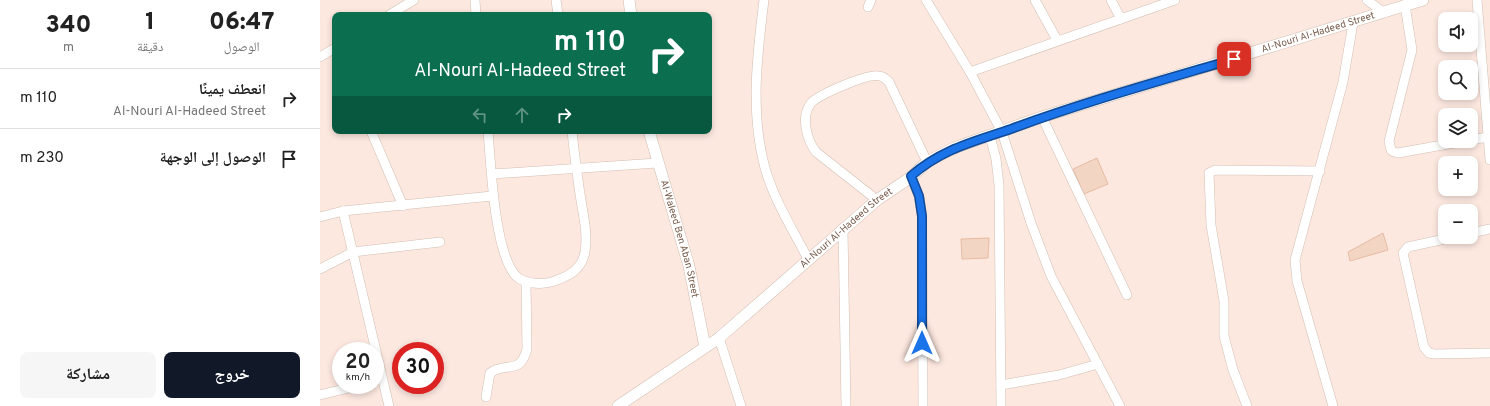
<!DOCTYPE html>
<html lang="ar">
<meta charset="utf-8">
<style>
body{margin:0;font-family:Overpass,"Noto Naskh Arabic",sans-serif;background:#f6f6f6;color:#222;direction:rtl;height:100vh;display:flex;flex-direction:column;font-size:15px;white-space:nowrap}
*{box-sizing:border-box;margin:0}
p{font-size:13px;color:#767676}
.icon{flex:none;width:22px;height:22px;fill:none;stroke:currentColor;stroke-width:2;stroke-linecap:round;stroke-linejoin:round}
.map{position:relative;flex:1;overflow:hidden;direction:ltr}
.side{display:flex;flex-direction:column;background:#fff;width:320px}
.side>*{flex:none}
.hud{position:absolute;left:12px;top:12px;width:380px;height:122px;border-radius:8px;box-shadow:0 2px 6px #0003;direction:rtl;background:#0b6e4f;color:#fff;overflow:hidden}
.tools{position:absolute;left:1118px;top:12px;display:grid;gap:8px}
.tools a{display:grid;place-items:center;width:40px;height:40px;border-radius:8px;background:#fff;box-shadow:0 2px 6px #0003;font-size:20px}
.speed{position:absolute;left:12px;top:342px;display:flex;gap:8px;font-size:20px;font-weight:700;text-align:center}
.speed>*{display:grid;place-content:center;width:52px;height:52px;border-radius:50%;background:#fff;box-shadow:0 2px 6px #0003;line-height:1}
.speed small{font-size:10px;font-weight:400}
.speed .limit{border:6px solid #d22;background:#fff;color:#111}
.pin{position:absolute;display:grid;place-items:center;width:34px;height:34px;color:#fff;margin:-17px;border-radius:8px;box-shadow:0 2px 6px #0006}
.me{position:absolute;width:44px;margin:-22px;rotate:0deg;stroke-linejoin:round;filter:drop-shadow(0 0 3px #0008)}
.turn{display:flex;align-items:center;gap:14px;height:84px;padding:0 20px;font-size:18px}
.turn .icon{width:52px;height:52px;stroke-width:2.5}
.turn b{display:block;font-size:28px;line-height:34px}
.lanes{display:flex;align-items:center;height:38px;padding:0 20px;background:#0003;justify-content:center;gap:20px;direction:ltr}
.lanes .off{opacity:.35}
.eta{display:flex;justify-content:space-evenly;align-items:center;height:68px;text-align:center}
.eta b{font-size:24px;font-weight:800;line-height:28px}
.action{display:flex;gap:8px;margin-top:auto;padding:8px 20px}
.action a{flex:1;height:46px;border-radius:8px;background:#111827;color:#fff;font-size:16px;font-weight:800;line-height:46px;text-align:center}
.action a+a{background:#f6f6f6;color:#222}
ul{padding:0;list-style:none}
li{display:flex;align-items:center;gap:12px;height:60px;padding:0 20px;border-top:1px solid #e0e0e0}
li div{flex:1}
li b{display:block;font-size:15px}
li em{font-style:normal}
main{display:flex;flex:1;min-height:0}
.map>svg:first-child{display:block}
.commercial{fill:#fde8e0;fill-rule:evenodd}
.building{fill:#f3d5c3;stroke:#e6bba3}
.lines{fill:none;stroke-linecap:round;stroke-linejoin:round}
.minor-casing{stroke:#d1beb0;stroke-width:10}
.tertiary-casing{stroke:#d1beb0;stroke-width:12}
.minor{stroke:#fff;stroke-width:9}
.tertiary{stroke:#fff;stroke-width:11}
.route-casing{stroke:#114b97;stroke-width:10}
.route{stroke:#1a73e8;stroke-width:7}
.labels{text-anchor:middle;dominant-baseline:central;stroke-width:3;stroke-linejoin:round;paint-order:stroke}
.street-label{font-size:10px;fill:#7a5c4d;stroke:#fffaf3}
</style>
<main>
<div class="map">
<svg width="1170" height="406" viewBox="0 0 1170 406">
<rect width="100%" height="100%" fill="#fdf6ec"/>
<path class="commercial" d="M0,0H1170V406H0ZM15,15H389V131H15ZM1125,19H1151V45H1125ZM1125,67H1151V93H1125ZM1125,115H1151V141H1125ZM1125,163H1151V189H1125ZM1125,211H1151V237H1125ZM21,351H55V385H21ZM81,351H115V385H81Z"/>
<g class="building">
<polygon points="777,158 788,184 764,194 753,169"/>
<polygon points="1063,233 1068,250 1030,261 1028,252"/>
<polygon points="669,238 668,258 642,259 641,239"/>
</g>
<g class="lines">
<defs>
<g id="minor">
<polyline points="155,0 156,15"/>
<polyline points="236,0 238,15"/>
<path d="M444,0C437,55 430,114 445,168C454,200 473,230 488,259"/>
<polyline points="606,0 650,72 682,132 711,223 731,276 800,406"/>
<polyline points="715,0 737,40"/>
<polyline points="791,0 801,19"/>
<polyline points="1047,0 1063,12"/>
<polyline points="1157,0 1170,160"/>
<polyline points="1085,5 1092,50 1069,141 1071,150 1074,152 1078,153 1145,141"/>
<polyline points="548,7 551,0"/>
<polyline points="69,15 94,0"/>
<polyline points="0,57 15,48"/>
<polyline points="650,72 855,0"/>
<polyline points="722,117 807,295"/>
<polyline points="51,131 83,206"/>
<path d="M168,131C171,165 174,252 196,276C205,285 226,285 237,280C251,275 262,268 265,252C268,233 263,214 260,194C257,173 254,152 252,131"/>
<polyline points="670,136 676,159 679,185 681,406"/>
<polyline points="1151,140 1168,137"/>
<polyline points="172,174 337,163"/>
<polyline points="591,177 599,196 602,216 603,406"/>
<path d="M557,200L496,152C487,140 480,117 491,103C498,95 548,73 559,76C563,76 566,79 569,82L607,162"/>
<polyline points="23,211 69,406"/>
<polyline points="0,217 23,211 172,196"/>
<polyline points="523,228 526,406"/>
<polyline points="1151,233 1170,229"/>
<polyline points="1134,237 1088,247 1083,253 1104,347 1109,353 1114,354 1170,353"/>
<polyline points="0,269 33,252 120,242"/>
<polyline points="399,338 421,406"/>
<polyline points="681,385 739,375 778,364"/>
<polyline points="0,395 41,385"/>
<path d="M166,397L170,373C186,361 200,376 207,349L206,282"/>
<polyline points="927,406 913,370 904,336 904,301 891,225 889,173 895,170 1000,171"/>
<polyline points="1013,406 977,281 975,260 1023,82 1033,23"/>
</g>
<g id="tertiary">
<polyline points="309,0 311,15"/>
<path id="s1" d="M329,131L369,266L385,347"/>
<path id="s2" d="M298,406L399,338L557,200L591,177L607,162L634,148L722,117L1103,0"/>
</g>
</defs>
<use href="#minor" class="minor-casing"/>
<use href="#tertiary" class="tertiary-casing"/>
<use href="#minor" class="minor"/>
<use href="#tertiary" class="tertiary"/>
</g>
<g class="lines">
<defs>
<path id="route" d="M602,343V216L599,196L591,176C622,149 653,142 691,129C764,102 840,81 914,59"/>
</defs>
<use href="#route" class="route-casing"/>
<use href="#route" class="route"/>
</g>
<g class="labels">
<g class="street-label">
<text stroke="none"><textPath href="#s2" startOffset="807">Al-Nouri Al-Hadeed Street</textPath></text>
<text stroke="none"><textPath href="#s2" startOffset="290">Al-Nouri Al-Hadeed Street</textPath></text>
<text stroke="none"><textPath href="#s1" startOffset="112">Al-Waleed Ben Aban Street</textPath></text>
</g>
</g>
</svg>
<div class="tools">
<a><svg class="icon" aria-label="sound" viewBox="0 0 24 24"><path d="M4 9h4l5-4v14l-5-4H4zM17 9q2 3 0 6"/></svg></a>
<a><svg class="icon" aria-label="search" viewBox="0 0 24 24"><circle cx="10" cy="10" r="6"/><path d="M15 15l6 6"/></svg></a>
<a><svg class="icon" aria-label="layers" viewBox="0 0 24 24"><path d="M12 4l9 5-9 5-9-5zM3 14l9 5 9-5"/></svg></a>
<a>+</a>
<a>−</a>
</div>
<div class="speed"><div>20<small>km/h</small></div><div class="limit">30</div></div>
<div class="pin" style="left:914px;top:59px;background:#d93025"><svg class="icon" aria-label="arrive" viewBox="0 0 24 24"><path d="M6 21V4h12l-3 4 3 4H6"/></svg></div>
<svg class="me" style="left:602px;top:343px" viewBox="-20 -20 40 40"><path d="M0-17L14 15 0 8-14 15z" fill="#1a73e8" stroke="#fff" stroke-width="4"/></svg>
<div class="hud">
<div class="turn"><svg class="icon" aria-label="right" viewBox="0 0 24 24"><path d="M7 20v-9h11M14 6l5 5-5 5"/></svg><div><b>110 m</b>Al-Nouri Al-Hadeed Street</div></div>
<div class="lanes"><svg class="icon off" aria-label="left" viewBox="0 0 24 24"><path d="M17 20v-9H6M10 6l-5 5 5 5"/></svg><svg class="icon off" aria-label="ahead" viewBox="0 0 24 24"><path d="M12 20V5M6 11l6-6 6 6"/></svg><svg class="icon" aria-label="right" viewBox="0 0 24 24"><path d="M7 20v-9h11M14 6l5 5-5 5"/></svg></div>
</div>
</div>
<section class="side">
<div class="eta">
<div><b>06:47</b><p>الوصول</p></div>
<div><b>1</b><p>دقيقة</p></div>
<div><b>340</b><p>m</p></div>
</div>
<ul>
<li><svg class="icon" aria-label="right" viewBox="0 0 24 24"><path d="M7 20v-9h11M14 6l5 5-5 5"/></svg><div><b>انعطف يمينًا</b><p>Al-Nouri Al-Hadeed Street</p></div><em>110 m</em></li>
<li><svg class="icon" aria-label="arrive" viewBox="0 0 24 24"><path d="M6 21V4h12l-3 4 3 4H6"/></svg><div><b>الوصول إلى الوجهة</b></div><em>230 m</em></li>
</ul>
<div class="action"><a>خروج</a><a>مشاركة</a></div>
</section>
</main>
